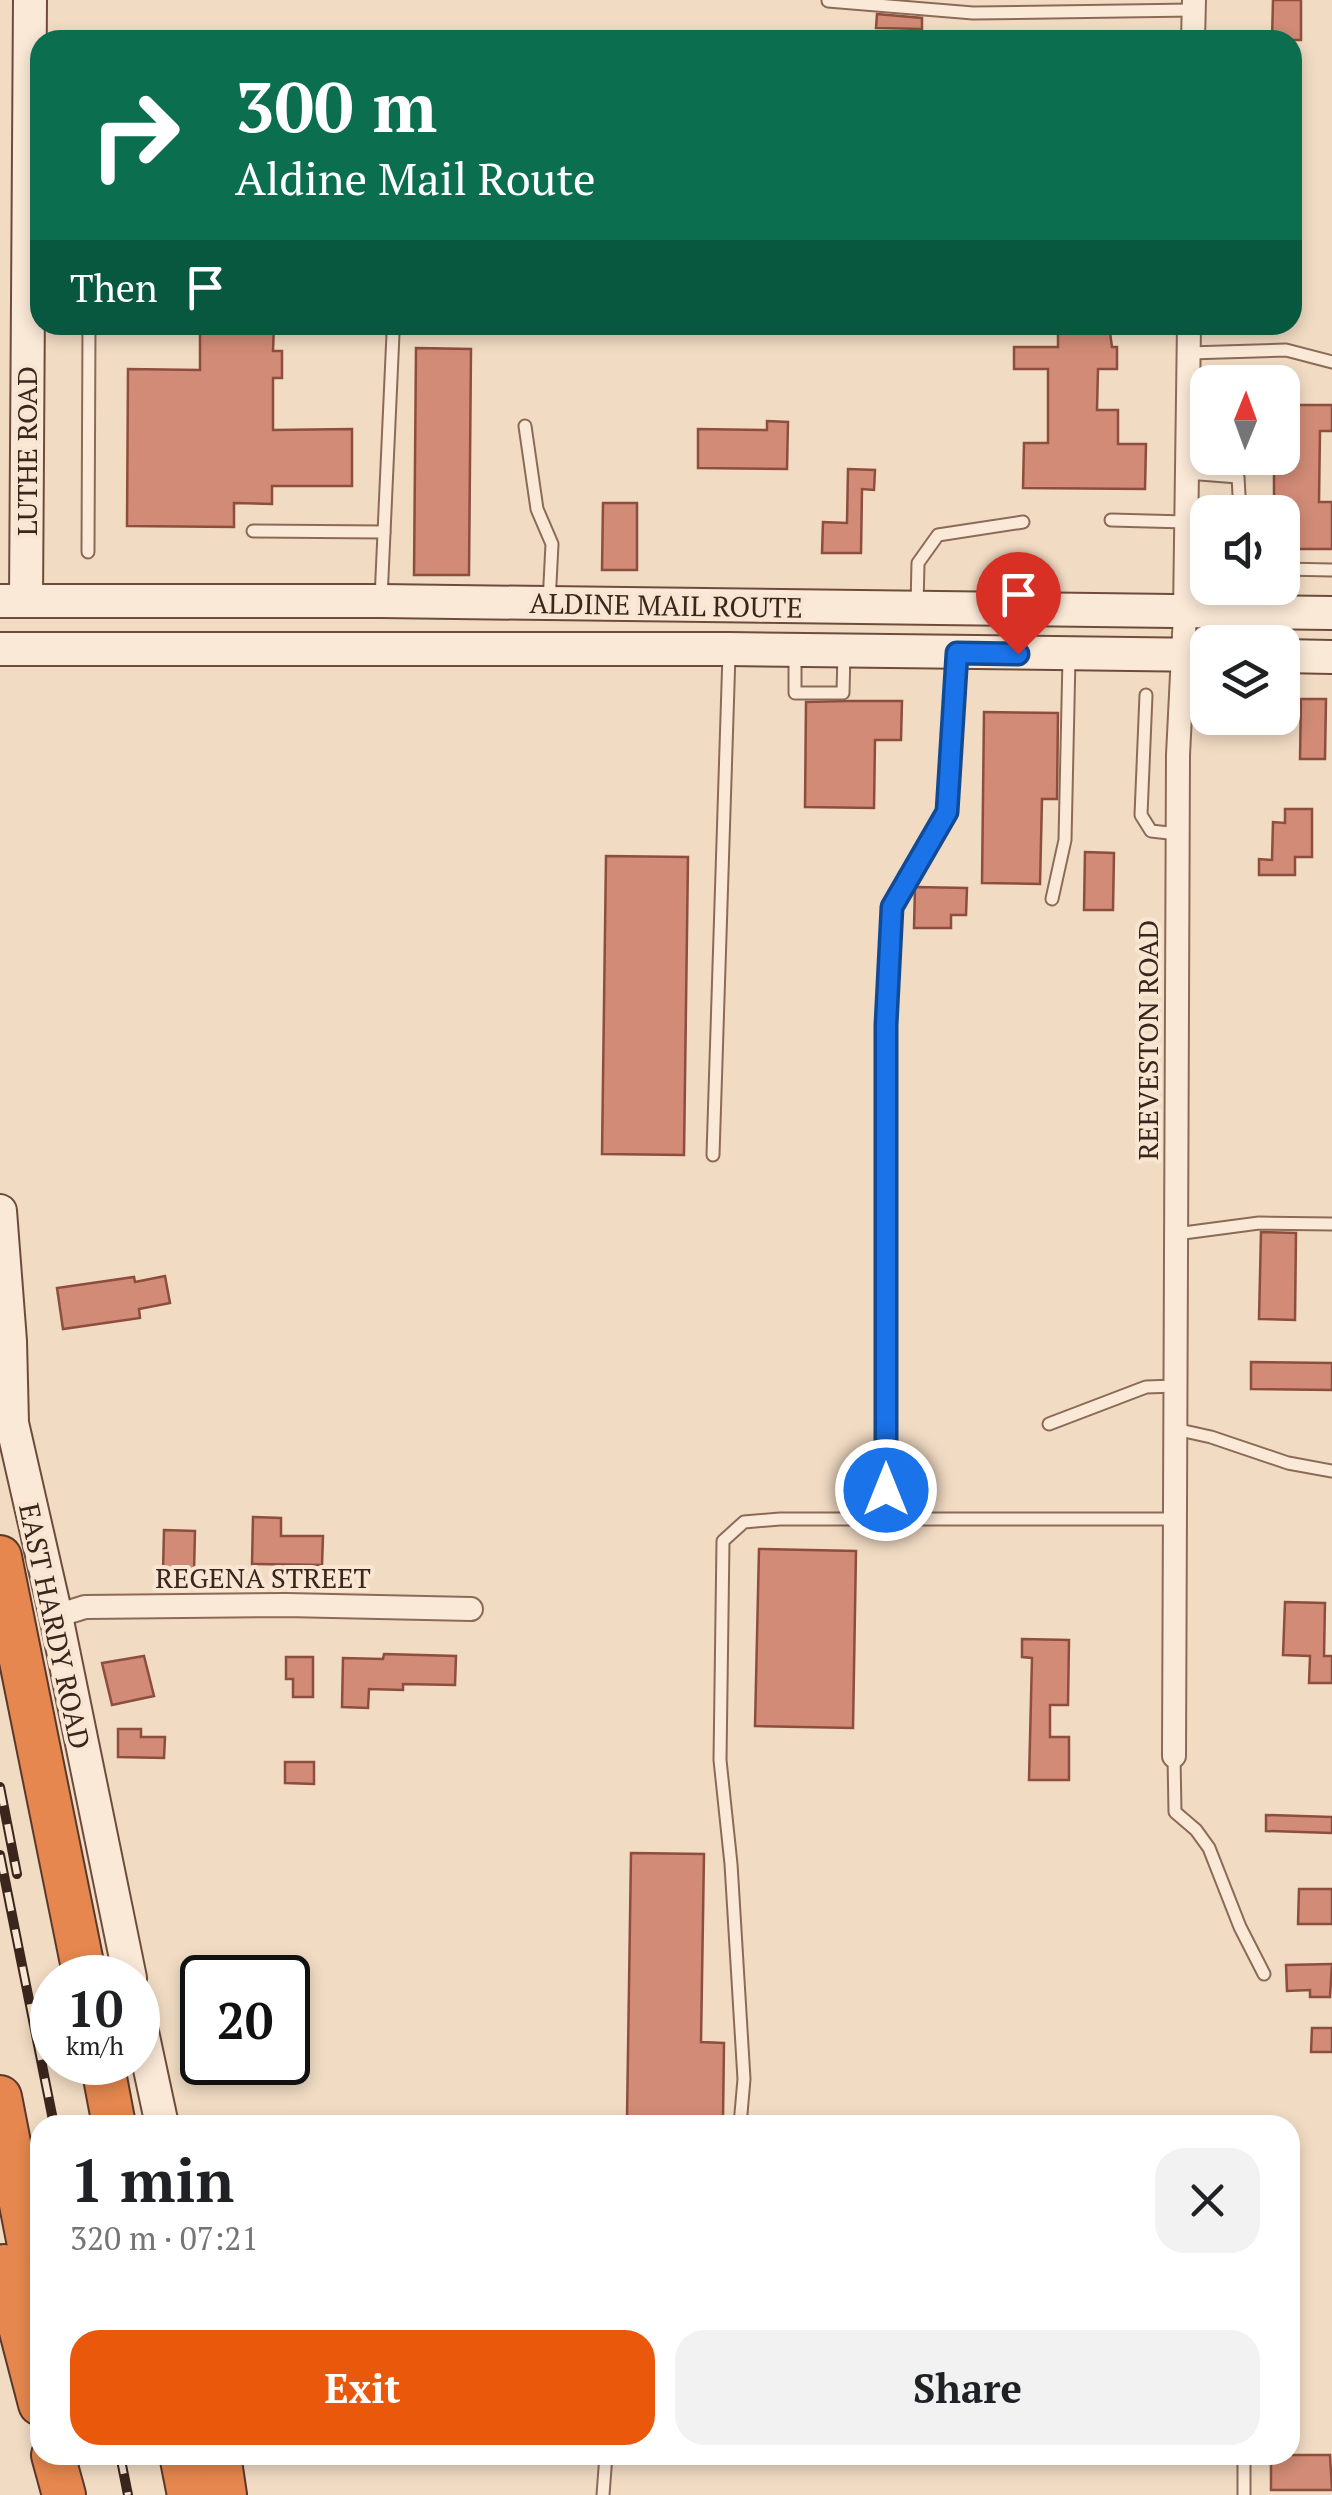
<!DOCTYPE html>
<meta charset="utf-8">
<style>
body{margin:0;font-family:"PT Serif",serif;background:#f2f2f2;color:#202124;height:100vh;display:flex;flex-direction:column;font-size:38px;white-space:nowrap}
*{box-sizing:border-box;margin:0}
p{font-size:32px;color:#757577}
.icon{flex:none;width:55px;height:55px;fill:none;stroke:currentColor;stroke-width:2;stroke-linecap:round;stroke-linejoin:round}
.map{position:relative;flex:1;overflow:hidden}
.drawer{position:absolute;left:30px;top:2115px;width:1270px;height:350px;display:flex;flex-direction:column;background:#fff;border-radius:30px;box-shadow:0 5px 15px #0003}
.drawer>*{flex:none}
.banner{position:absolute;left:30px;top:30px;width:1272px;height:305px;border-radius:30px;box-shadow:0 5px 15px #0003;background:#0b6e4f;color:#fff;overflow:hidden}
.needle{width:65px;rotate:1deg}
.tools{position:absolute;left:1190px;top:365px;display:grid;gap:20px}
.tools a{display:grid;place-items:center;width:110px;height:110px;border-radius:20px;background:#fff;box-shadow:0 5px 15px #0003;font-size:50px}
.speed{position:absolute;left:30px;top:1955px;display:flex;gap:20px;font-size:50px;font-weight:700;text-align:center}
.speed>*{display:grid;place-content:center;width:130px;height:130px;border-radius:50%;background:#fff;box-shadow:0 5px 15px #0003;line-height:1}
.speed small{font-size:25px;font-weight:400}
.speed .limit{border:5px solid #111;border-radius:15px;background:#fff;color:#111}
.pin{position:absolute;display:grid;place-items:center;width:85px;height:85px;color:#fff;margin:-102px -42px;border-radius:50% 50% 50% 0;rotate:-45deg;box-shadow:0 0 10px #0007}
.pin .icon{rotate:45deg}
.me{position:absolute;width:110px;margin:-55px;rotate:0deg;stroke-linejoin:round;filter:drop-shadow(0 0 8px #0008)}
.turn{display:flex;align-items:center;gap:35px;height:210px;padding:0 40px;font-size:45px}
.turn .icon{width:130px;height:130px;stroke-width:2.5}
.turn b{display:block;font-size:70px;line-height:85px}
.then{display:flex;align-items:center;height:95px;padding:0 40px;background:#0003;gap:20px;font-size:38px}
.round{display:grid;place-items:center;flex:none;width:105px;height:105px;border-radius:30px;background:#f2f2f2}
.headline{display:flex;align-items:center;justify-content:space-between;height:170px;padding:0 40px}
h1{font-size:60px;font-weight:600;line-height:75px}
.action{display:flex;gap:20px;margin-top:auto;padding:20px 40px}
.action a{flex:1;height:115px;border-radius:30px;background:#ea580c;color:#fff;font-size:40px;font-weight:600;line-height:115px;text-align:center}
.action a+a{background:#f2f2f2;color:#202124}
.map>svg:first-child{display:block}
.building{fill:#d18b76;stroke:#8d4e3d;stroke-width:2.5}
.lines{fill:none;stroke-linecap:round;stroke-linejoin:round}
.lane-casing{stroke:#8c6a58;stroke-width:15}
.street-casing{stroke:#8c6a58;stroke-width:26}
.secondary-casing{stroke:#6e4c3b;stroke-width:36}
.highway-casing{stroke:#5a392d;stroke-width:46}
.lane{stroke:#fbe9d7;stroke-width:11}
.street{stroke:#fbe9d7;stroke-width:22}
.secondary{stroke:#fbe9d7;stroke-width:32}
.highway{stroke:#e5874e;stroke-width:42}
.rail-casing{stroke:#3b261d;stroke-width:10}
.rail{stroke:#f8e6d3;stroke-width:6;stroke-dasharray:19;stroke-linecap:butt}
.route-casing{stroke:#114b97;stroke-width:25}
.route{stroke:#1a73e8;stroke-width:18}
.labels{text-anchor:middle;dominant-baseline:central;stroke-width:8;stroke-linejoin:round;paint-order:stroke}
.street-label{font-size:28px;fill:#3b261d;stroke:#f8e6d3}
</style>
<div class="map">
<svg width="1332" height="2495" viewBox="0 0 1332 2495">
<rect width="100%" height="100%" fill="#f1dbc3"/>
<g class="building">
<polygon points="1273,0 1301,0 1301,40 1272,40"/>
<polygon points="877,14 922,18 922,29 876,28"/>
<polygon points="200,325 274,325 273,351 282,351 282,378 273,378 273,430 352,429 352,486 272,486 272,504 234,503 234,527 127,526 128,369 200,370"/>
<polygon points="1058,325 1109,325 1112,347 1117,347 1117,369 1098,369 1097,410 1118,410 1118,444 1146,444 1145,489 1023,488 1024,443 1048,443 1048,369 1014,369 1014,347 1058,347"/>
<polygon points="416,348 471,349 469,575 414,575"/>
<polygon points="1282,405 1332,405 1332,431 1320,431 1319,502 1332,502 1332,549 1282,549 1282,512 1274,512 1274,458 1282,458"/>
<polygon points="767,421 788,422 787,469 698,468 698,429 767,430"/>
<polygon points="848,469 875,470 874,490 862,489 861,553 822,553 823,522 847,523"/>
<polygon points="603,503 637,503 637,570 602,570"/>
<polygon points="1301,699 1326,699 1325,759 1300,759"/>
<polygon points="848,701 902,701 901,740 875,740 874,808 805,807 806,702"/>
<polygon points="984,712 1058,713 1057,799 1042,799 1040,884 982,883"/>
<polygon points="1285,809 1312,809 1312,857 1295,857 1295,875 1259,875 1259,859 1272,860 1273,822 1285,823"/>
<polygon points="1085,852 1114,853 1113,910 1084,910"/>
<polygon points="606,856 688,857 684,1155 602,1154"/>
<polygon points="915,887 967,888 966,915 951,915 951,928 914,928"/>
<polygon points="1261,1232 1296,1233 1295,1320 1259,1319"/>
<polygon points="165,1276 170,1303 139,1309 140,1318 63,1329 57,1288 134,1277 135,1282"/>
<polygon points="1251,1362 1332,1363 1332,1390 1251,1389"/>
<polygon points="253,1517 281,1518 281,1536 323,1536 322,1565 252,1564"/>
<polygon points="164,1530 195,1531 194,1571 163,1571"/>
<polygon points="759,1549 856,1551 853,1728 755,1726"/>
<polygon points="1285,1602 1325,1603 1324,1656 1332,1656 1332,1683 1309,1683 1310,1656 1283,1655"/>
<polygon points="1022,1639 1069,1640 1068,1705 1050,1705 1050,1737 1069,1737 1069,1780 1029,1780 1032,1658 1022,1657"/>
<polygon points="384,1654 456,1656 455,1685 403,1684 403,1690 369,1689 368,1708 342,1707 343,1658 383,1659"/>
<polygon points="144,1656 154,1696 112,1705 102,1663"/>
<polygon points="286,1657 313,1657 313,1697 293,1697 293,1679 286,1679"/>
<polygon points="118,1729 141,1729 141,1737 165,1737 164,1758 118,1757"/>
<polygon points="285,1762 314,1762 314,1784 285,1783"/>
<polygon points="1266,1815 1332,1817 1332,1833 1266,1831"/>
<polygon points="631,1853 704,1854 701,2042 724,2043 723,2120 627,2118"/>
<polygon points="1299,1889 1332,1889 1332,1924 1298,1924"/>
<polygon points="1332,1964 1330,1997 1310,1997 1310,1990 1287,1991 1286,1965"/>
<polygon points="1312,2028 1332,2028 1332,2052 1311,2052"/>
<polygon points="1271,2455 1330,2455 1332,2490 1271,2490"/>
</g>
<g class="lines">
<defs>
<g id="lane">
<polyline points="828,1 973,13 1193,10"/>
<polyline points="1189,353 1286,350 1332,362"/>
<polyline points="525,426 537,509 552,544 549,603"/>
<polyline points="1187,473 1238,477 1240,512"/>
<polyline points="1111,520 1186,522"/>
<polyline points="253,531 384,532"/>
<polyline points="88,552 89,325"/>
<polyline points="1282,569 1332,570"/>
<polyline points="381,599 393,334 388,325"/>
<polyline points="917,605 918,563 938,535 1023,522"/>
<polyline points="1241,609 1241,588"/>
<polyline points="795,655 795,693 843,693 844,653"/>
<polyline points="1146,695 1141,815 1151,831 1178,834"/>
<polyline points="1052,899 1065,840 1069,658"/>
<polyline points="713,1155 729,654"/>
<polyline points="1176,1234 1259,1223 1332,1224"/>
<polyline points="1049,1424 1146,1387 1175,1386"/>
<polyline points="1175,1429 1211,1437 1288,1463 1332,1471"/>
<polyline points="886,1490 886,1025 892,907 947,813 957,657"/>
<polyline points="1174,1756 1175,1812 1196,1830 1209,1848 1240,1927 1264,1974"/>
<polyline points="740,2125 744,2079 731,1864 720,1760 723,1541 744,1522 780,1519 1175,1519"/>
<polyline points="603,2495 606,2455"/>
<polyline points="1244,2495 1244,2455"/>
</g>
<g id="street">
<polyline points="1193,40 1194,0"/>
<polyline points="56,1616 85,1607 286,1605 471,1609"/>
<polyline points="1174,1756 1178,755 1185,614 1189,325"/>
</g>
<g id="secondary">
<polyline points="0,601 381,601 1332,613"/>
<polyline points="26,601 30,0"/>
<polyline points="0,649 729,649 1208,655"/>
<polyline points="1282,656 1332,657"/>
<polyline points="0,1211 10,1341 12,1423 56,1616 130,1978"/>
<polyline points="138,2013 162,2125"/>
</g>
<g id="highway">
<polyline points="0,1557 85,1978"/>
<polyline points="102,2062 114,2125"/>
<polyline points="0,2097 40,2301"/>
<polyline points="4,2266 40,2404"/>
<polyline points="53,2455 64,2495"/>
<polyline points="181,2455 189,2495"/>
<polyline points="219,2455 225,2495"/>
</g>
</defs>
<use href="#lane" class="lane-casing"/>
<use href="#street" class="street-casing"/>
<use href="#secondary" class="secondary-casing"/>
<use href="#highway" class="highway-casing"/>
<use href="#lane" class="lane"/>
<use href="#street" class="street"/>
<use href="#secondary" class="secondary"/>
<use href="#highway" class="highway"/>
<defs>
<g id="rail">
<polyline points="0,1787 17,1874"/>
<polyline points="0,1855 54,2125"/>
<polyline points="120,2455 128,2495"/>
</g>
</defs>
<use href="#rail" class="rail-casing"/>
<use href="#rail" class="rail"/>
</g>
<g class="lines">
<defs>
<polyline id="route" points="886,1490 886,1025 892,907 947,812 957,653 1018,654"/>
</defs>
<use href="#route" class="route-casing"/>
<use href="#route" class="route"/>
</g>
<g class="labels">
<g class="street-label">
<text transform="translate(26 451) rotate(-90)">LUTHE ROAD</text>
<text transform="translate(666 605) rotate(1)">ALDINE MAIL ROUTE</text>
<text transform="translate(1147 1040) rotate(-90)">REEVESTON ROAD</text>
<text x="263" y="1577">REGENA STREET</text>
<text transform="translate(55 1626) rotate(78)">EAST HARDY ROAD</text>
</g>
</g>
</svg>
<div class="tools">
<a><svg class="needle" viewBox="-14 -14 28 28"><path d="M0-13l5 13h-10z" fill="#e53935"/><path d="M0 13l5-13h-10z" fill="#757577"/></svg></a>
<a><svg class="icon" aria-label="sound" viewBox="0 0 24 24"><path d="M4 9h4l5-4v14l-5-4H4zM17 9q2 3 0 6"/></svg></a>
<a><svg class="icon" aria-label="layers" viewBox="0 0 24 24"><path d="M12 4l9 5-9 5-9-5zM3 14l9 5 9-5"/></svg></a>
</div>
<div class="speed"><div>10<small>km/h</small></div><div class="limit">20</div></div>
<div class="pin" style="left:1018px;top:654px;background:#d93025"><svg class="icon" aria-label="arrive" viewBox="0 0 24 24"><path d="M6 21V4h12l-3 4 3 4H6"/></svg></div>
<svg class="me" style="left:886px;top:1490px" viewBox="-20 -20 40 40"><circle r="17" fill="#1a73e8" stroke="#fff" stroke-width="3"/><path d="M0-11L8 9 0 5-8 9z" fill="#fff"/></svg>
<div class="banner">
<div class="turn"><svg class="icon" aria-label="right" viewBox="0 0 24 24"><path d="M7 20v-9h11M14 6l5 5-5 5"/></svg><div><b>300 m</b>Aldine Mail Route</div></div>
<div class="then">Then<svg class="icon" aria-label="arrive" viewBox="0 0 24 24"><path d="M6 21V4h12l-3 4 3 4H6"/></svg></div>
</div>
<section class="drawer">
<div class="headline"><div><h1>1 min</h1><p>320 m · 07:21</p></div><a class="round"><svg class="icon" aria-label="close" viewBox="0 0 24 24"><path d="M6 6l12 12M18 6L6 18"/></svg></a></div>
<div class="action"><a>Exit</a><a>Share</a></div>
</section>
</div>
